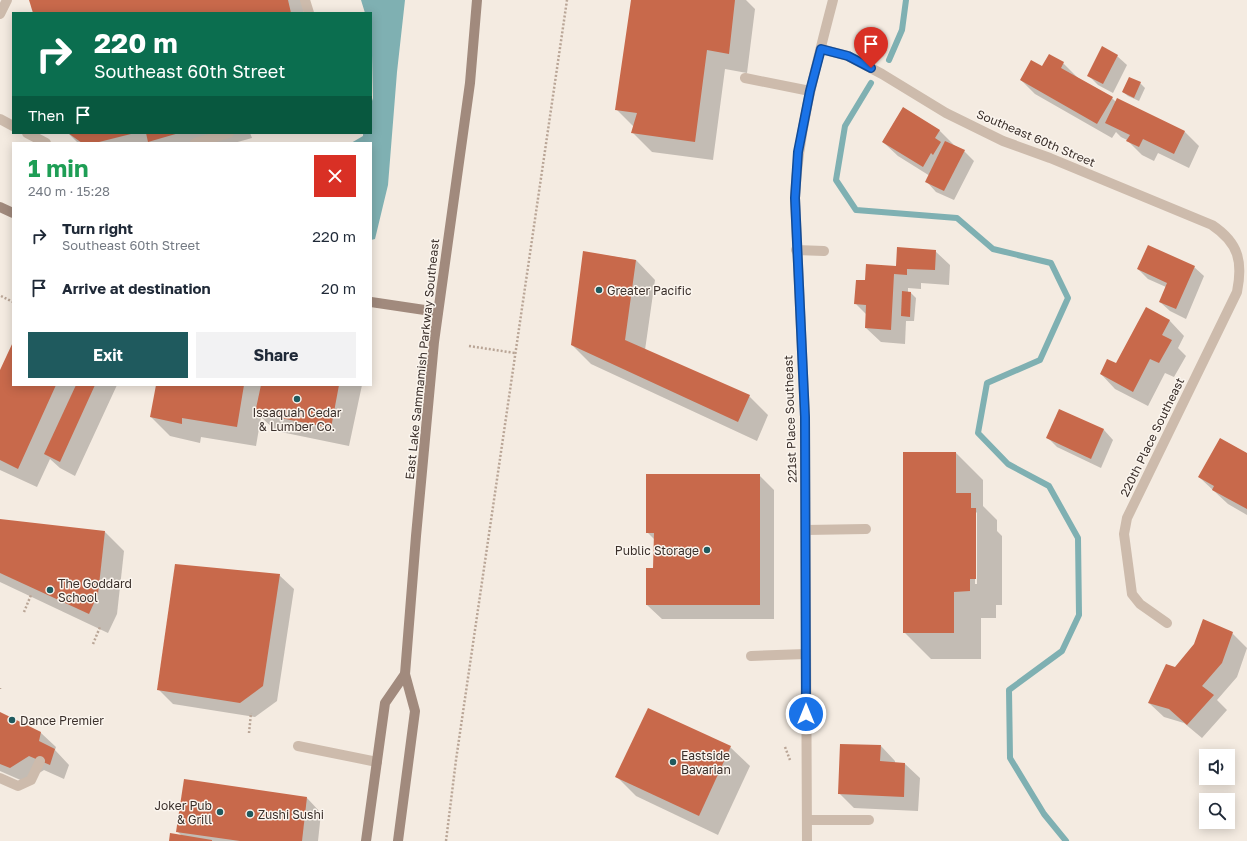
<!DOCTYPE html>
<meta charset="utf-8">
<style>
body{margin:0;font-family:"Golos Text",sans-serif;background:#f2f2f3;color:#1f2937;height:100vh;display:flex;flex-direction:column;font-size:15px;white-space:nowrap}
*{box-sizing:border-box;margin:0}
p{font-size:13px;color:#747a83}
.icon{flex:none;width:22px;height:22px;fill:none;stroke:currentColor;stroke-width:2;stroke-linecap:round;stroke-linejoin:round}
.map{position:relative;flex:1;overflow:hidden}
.panel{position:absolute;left:12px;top:142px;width:360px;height:244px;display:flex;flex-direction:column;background:#fff;border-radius:0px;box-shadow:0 2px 10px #0003}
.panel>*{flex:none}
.hud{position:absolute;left:12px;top:12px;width:360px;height:122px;border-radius:0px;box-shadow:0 2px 10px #0003;background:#0b6e4f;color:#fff;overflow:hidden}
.fabs{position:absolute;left:1199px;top:749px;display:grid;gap:8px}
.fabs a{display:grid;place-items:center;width:36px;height:36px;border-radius:0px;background:#fff;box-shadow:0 2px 10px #0003;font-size:20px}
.pin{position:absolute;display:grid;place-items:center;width:34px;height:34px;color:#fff;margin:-41px -17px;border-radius:50% 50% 50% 0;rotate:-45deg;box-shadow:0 0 4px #0007}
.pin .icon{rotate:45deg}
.me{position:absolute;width:44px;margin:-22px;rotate:0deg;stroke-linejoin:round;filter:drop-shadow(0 0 3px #0008)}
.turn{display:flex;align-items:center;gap:14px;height:84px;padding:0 16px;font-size:18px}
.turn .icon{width:52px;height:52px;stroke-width:2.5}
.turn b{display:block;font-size:28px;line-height:34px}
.then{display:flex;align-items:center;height:38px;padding:0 16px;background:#0003;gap:8px;font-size:15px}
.round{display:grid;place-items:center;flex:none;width:42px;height:42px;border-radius:0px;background:#f2f2f3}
.headline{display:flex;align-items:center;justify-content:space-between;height:68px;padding:0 16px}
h1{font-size:24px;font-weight:700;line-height:30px;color:#1e9e55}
.action{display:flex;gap:8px;margin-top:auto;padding:8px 16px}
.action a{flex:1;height:46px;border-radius:0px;background:#1f5a5e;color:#fff;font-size:16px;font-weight:700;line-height:46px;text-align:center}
.action a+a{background:#f2f2f3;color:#1f2937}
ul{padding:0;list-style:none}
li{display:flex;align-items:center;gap:12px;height:52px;padding:0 16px}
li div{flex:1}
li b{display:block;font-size:15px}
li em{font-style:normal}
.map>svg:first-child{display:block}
.water{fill:#7fb0b2}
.shadow{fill:#0003;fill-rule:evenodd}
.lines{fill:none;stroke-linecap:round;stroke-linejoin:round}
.stream{stroke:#7fb0b2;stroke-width:6}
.building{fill:#c8694b}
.path{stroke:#b9a596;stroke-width:2.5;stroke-dasharray:2 2;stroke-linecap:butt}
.lane{stroke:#cdbbac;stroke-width:10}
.street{stroke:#cdbbac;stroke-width:10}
.secondary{stroke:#a18a7d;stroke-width:10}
.route-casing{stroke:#114b97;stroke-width:10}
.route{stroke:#1a73e8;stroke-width:7}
.poi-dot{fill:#1f5a5e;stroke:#fbf5ee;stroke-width:1.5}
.labels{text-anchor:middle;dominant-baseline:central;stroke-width:3;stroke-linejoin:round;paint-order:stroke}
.street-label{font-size:12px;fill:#3b302b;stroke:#fbf5ee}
.poi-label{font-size:12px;fill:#3b302b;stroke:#fbf5ee;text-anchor:start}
</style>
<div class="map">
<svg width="1247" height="841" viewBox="0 0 1247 841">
<rect width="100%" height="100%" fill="#f4ebe1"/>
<polygon class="water" points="361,0 405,0 397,72 388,185 375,239 371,240 371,143 351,143 363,136 363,133 371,133 371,104 373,98 371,13 365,13"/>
<g class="shadow">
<polygon points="30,0 301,0 304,13 34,13"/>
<polygon points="632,0 746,0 755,9 747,73 725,69 713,160 652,152 633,133 634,127 616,109"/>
<polygon points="1117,56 1127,65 1113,93 1098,85 1088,75"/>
<polygon points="1063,63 1078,78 1112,98 1116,102 1185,132 1199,146 1189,168 1158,153 1154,161 1142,155 1127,140 1121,137 1116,132 1112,138 1035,94 1021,80 1042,68"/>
<polygon points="1140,83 1145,88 1139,101 1128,96 1123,92"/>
<polygon points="939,130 954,145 964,151 974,161 954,200 936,192 927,182 930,176 898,156 883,142"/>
<polygon points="68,133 250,133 252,138 234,143 78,143"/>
<polygon points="935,251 950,265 949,285 921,283 921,289 908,288 908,293 911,293 916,298 914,321 906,321 905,344 881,342 866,328 867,315 856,304 866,281"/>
<polygon points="584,252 636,260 655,280 645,350 749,396 768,415 757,441 591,364 572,345"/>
<polygon points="1194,267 1204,276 1186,319 1170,311 1160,302 1166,287 1148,279 1138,269"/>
<polygon points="1146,309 1170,321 1184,336 1178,348 1186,356 1174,377 1165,373 1148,406 1115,389 1101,374 1116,365"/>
<polygon points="13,344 13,385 117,385 75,476 60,468 50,459 37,487 0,470 0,373"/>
<polygon points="157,385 362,385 349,446 276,431 261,417 256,446 201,437 200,443 170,436 151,417"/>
<polygon points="1060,410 1104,430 1113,440 1101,468 1057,447 1047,437"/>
<path d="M956,453L983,480V506L997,520V531L1002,536V605H996V618H981V659H931L904,632ZM975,511L977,513V584H975Z"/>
<polygon points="1247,454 1247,515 1228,504 1199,477"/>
<polygon points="759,475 774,490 774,619 662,619 647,605 654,569 655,540 647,532"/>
<polygon points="0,520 105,532 124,551 117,614 108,633 0,582"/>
<polygon points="279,575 294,589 277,701 255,717 173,704 158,689"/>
<polygon points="1232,633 1247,648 1237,677 1217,700 1227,710 1202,738 1184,723 1164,717 1149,703 1175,668"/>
<polygon points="0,714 41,733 56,747 55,750 69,765 64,779 44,770 25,782 0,771"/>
<polygon points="881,746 895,761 895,763 905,764 920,778 918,811 854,808 839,793"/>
<polygon points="730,747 750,766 718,835 636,796 617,777"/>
<polygon points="307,798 321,813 318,841 170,841 182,836 177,831"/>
</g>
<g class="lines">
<g class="stream">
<polyline points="889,60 902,30 906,0"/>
<polyline points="871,83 845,126 836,180 856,210 957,218 993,249 1051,263 1068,298 1040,360 987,383 978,433 1008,464 1049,486 1078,538 1079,615 1062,651 1009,690 1010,758 1044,814 1066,841"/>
</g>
</g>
<g class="building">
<polygon points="29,0 288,0 291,13 33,13"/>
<polygon points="631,0 735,0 729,54 707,50 695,142 631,133 637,113 615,110"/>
<polygon points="1102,46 1118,55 1103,84 1087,76"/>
<polygon points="1049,54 1064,62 1061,68 1113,97 1097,124 1020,80 1031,60 1042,66"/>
<polygon points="1129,77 1141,82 1134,98 1122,92"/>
<polygon points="1117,98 1185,131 1174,154 1143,139 1139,147 1126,141 1130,135 1105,123"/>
<polygon points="903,107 940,130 935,138 941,142 933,155 931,153 923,167 882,142"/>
<polygon points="68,133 131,133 131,134 95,143 82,143"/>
<polygon points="146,133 179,133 148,142"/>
<polygon points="945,141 965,150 944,191 925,182"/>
<polygon points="1148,245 1195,266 1176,309 1159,302 1167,283 1137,269"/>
<polygon points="897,247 936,250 935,270 907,269 907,275 894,274 891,330 865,328 866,305 854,304 856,280 865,280 866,264 896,266"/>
<polygon points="583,251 636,260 625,340 750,395 738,422 571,345"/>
<polygon points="902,291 911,292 910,317 901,316"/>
<polygon points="1146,307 1170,320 1162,335 1172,340 1159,363 1150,359 1133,392 1100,374 1107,359 1116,363"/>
<polygon points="13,342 13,385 56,385 18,469 0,460 0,370"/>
<polygon points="76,385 95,385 60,462 44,454"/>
<polygon points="156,385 244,385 237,427 182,418 182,424 150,417"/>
<polygon points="261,385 339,385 331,428 255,413"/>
<polygon points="1059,409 1104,429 1091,459 1046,438"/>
<polygon points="1220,438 1247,453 1247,509 1212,490 1214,486 1198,477"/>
<polygon points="903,452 956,452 956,493 971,493 971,508 976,508 976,579 970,579 970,591 954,592 954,633 903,633"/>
<polygon points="646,474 760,474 760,605 646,605 646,568 653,568 654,533 646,533"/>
<polygon points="0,519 105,531 98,594 89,614 0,573"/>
<polygon points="175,564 280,574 263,686 240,703 157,690"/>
<polygon points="1203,619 1233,632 1222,663 1202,686 1214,695 1187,725 1169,709 1148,703 1166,664 1175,667 1194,644"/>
<polygon points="648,708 731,746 699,816 615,777"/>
<polygon points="0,712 41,732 39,741 55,749 50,765 29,756 10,768 0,764"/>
<polygon points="840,744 881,745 880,761 905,763 904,797 838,794"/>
<polygon points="184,779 307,797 302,841 240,841 176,832"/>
<polygon points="170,833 212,840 212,841 169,841"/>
</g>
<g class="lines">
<g class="path">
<polyline points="1,296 13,302"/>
<polyline points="469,346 515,353"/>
<polyline points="24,612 31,595"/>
<polyline points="93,644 100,627"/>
<polyline points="0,689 0,688"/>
<polyline points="249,733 251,713"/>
<polyline points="785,747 790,760"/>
<polyline points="446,841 456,760 567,0"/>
</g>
<g class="lane">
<polyline points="305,0 309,13"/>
<polyline points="0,14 7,0"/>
<polyline points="745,78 810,91"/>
<polyline points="0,119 13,126"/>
<polyline points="27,133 46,143"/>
<polyline points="195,143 229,133"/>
<polyline points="796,250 824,251"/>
<polyline points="806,530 866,529"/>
<polyline points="751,656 806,654"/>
<polyline points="298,746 377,762"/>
<polyline points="0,778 18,786 31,780 40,761"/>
<polyline points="807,820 869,820"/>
</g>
<g class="street">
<path d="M821,49L848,56L882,74L946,113L1003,141L1050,158L1212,225C1239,243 1243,262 1237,292L1127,518L1124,534L1132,594L1140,604L1167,623"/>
<path d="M807,841L805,417L795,198C798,131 816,66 833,0"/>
</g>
<g class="secondary">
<polyline points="0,207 13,213"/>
<polyline points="371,302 438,312"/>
<polyline points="366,841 385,703 405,674"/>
<polyline points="398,841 415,711 405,674 416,536 434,342 470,83 477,0"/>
</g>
</g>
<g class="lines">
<defs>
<polyline id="route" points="806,714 805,417 795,198 798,152 810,91 821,49 848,56 871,68"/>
</defs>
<use href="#route" class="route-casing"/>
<use href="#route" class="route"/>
</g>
<g class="poi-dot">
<circle cx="599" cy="290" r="4"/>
<circle cx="297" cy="399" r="4"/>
<circle cx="707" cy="550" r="4"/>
<circle cx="50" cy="590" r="4"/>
<circle cx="12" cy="720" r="4"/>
<circle cx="673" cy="762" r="4"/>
<circle cx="220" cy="812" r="4"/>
<circle cx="250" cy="814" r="4"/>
</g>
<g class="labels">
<g class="street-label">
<text transform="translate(1036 138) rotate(23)">Southeast 60th Street</text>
<text transform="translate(422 359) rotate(-84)">East Lake Sammamish Parkway Southeast</text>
<text transform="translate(790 419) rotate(-92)">221st Place Southeast</text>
<text transform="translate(1152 437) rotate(-64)">220th Place Southeast</text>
</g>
<g class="poi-label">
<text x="607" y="290">Greater Pacific</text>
<text x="297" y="412" text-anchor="middle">Issaquah Cedar<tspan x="297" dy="14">&amp; Lumber Co.</tspan></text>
<text x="699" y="550" text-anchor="end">Public Storage</text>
<text x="58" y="583">The Goddard<tspan x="58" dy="14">School</tspan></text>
<text x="20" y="720">Dance Premier</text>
<text x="681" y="755">Eastside<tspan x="681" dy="14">Bavarian</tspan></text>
<text x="212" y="805" text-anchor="end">Joker Pub<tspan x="212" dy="14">&amp; Grill</tspan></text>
<text x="258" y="814">Zushi Sushi</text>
</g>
</g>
</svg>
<div class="fabs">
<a><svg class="icon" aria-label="sound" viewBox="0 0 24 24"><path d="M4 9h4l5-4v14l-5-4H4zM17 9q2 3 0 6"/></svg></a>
<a><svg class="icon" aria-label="search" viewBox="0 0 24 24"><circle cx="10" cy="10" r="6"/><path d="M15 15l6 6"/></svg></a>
</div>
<div class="pin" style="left:871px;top:68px;background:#d93025"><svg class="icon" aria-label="arrive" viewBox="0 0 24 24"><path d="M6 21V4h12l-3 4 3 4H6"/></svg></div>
<svg class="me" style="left:806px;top:714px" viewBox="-20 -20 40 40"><circle r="17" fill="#1a73e8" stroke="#fff" stroke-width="3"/><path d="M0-11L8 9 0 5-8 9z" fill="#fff"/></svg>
<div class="hud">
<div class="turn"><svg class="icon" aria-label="right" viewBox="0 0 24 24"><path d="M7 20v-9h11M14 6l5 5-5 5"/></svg><div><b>220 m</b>Southeast 60th Street</div></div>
<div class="then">Then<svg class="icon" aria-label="arrive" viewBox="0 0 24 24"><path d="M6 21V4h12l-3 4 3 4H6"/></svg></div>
</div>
<section class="panel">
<div class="headline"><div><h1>1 min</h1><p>240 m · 15:28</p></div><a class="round" style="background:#d93025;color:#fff"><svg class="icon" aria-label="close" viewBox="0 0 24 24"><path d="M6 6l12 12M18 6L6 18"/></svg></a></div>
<ul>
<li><svg class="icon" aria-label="right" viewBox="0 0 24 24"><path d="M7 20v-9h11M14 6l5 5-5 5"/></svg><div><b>Turn right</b><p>Southeast 60th Street</p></div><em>220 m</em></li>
<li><svg class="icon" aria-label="arrive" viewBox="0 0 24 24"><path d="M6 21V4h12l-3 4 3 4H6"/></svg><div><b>Arrive at destination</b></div><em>20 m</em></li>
</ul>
<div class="action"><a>Exit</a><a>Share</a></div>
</section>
</div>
